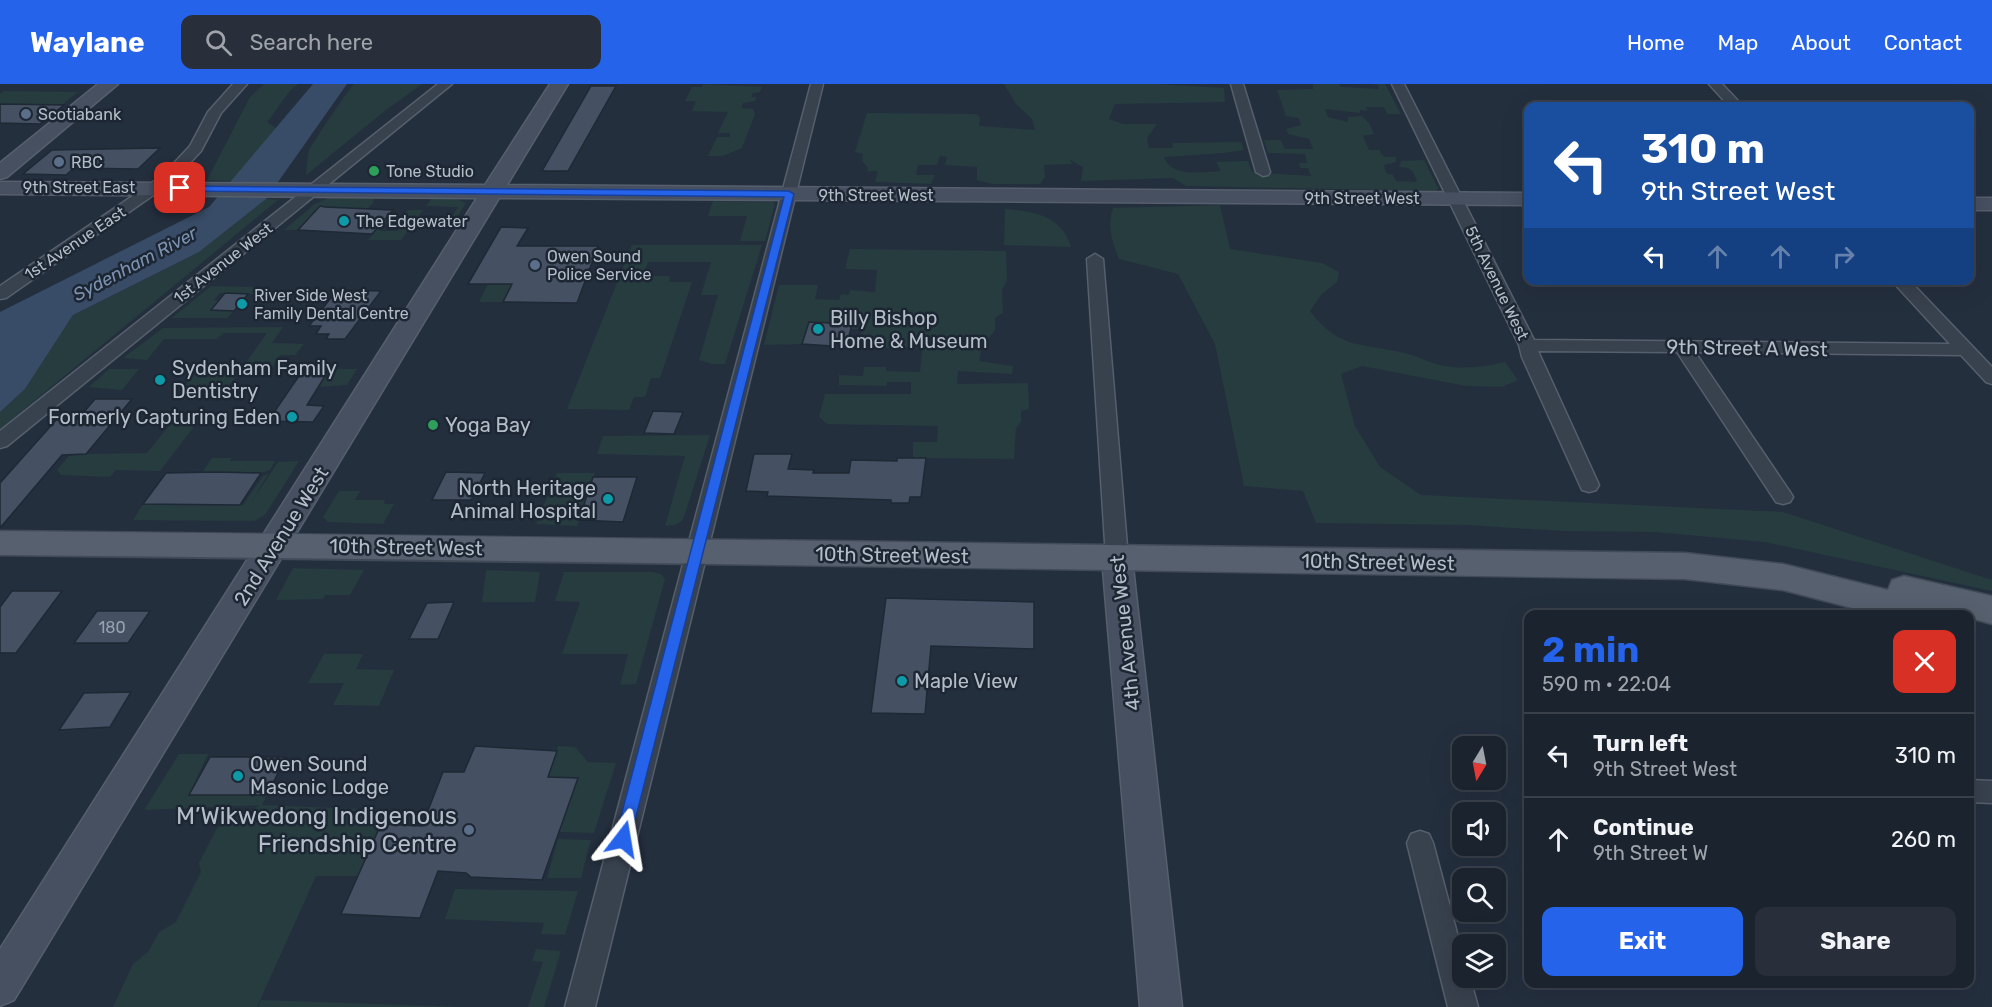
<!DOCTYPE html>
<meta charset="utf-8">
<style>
body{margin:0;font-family:Rubik,sans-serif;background:#282f3a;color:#f1f3f6;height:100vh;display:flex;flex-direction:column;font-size:22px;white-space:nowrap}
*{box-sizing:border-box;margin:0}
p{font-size:20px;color:#a0a4aa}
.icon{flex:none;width:33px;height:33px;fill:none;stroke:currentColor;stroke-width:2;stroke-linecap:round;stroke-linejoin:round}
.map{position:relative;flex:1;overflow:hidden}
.side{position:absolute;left:1524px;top:526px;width:450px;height:378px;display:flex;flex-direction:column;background:#1b232e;border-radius:12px;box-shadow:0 6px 24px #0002,0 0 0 2px #39404a}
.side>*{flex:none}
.top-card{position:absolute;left:1524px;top:18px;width:450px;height:183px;border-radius:12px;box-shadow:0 6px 24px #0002,0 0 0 2px #39404a;background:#1a4fa0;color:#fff;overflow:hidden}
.needle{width:39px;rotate:190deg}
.buttons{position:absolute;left:1452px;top:652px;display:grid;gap:12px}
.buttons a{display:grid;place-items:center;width:54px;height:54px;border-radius:12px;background:#1b232e;box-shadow:0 6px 24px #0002,0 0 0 2px #39404a;font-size:30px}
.pin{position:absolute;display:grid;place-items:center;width:51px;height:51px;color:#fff;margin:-26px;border-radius:12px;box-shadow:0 3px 9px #0006}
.me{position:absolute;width:66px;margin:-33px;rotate:14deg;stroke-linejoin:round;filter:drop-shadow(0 0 4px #0008)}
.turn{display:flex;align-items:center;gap:21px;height:126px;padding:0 18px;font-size:27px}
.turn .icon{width:78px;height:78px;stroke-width:2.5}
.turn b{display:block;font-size:42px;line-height:51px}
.lanes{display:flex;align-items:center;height:57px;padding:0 18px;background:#0003;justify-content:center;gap:30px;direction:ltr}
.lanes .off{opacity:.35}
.round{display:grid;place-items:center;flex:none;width:63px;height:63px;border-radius:12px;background:#282f3a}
.headline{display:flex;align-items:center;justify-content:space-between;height:102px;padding:0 18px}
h1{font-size:36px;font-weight:700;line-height:45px;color:#2563eb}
.action{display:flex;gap:12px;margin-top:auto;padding:12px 18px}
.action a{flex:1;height:69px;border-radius:12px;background:#2563eb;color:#fff;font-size:24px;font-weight:700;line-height:69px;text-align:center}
.action a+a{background:#282f3a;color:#f1f3f6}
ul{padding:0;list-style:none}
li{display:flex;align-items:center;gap:18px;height:84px;padding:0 18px;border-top:2px solid #39404a}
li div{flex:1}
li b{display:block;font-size:22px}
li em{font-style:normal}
header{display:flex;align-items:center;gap:36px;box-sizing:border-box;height:84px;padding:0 30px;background:#2563eb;color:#fff}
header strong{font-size:28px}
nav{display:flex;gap:33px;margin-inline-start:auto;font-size:21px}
.search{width:420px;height:54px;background:#282f3a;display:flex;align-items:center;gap:15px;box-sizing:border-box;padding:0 21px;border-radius:12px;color:#a0a4aa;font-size:22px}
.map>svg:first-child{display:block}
.green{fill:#263c3f}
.water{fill:#394c67}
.building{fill:#455162;stroke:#1f2835;stroke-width:1.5}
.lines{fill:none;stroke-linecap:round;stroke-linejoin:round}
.street-casing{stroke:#565f6c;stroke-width:3}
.secondary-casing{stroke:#565f6c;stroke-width:3}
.primary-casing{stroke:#414a57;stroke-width:3}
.street{fill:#38414e;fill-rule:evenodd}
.secondary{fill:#465061;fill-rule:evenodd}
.primary{fill:#56606e;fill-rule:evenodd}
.route{fill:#2563eb;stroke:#184099;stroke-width:1.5}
.service-dot{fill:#5c6f8a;stroke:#1d2633;stroke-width:2}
.leisure-dot{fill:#2e9e5b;stroke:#1d2633;stroke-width:2}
.culture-dot{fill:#0f9aa8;stroke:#1d2633;stroke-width:2}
.labels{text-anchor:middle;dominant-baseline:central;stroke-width:5;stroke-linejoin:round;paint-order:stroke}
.far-poi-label{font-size:16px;fill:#b4bcc9;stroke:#1d2633;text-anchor:start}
.far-street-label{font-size:16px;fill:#b4bcc9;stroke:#1d2633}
.number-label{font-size:16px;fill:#98a1af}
.far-water-label{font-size:18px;font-style:italic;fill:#7c92b1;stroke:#1d2633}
.poi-label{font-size:20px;fill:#b4bcc9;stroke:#1d2633;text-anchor:start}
.street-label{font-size:20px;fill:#b4bcc9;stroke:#1d2633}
.near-poi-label{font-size:24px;fill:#b4bcc9;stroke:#1d2633;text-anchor:end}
</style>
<header>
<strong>Waylane</strong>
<div class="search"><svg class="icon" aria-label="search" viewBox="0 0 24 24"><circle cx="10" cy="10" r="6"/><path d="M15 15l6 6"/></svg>Search here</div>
<nav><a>Home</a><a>Map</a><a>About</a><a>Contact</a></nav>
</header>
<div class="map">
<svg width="1992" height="923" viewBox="0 0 1992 923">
<rect width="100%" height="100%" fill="#242f3e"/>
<g class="green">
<path d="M264,0H298C284,10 278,26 267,38L276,44L232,97L207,96L250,13Z"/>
<path d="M354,0H422L386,26L306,91C307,83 307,74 309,67C310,63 350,3 354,0Z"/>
<polygon points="703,0 762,3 760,8 753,9 751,13 756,13 755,17 743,19 741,24 753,25 755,30 742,64 723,72 708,72 717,53 730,53 730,49 718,49 728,28 692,27 696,17 685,17 692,3 702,3"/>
<path d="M1004,0H1157L1224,4L1225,18L1115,20L1109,35L1123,40H1157L1147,54L1149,64H1173L1172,59L1241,58L1244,66L1224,69L1164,73C1171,94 1203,88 1221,87L1216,78L1248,77L1252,88L1311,92L1308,84H1300L1299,79H1307L1305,70L1268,69L1264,56H1281L1285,65H1313L1309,55L1288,50L1286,45L1301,41L1299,34L1286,32L1277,6L1313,5V0H1339L1341,3L1379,5L1378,1L1371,0H1385L1401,30H1387L1384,23H1366L1367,27L1360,26V29L1325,25L1328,33L1348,38V33L1362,32L1369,39L1374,50L1363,52L1369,66H1379L1384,73H1396V78L1384,81L1386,89L1393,91L1396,97L1417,98C1414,87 1411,83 1399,83L1401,77L1424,76L1438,104L1436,107L1186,102L1173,94L1081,97L1083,83L1069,75L1073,80L1044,81L1045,93L1040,100H993L977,96V83L945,81L947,73L940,72L937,81H918L916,91H935L931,100L875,98L878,87H867L868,84L862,77L863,70L855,68L867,29L976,30L980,33L979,42L1035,46L1032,35L1016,20Z"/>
<polygon points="4,7 78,8 63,20 0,20 0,10"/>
<polygon points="328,114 374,114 373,119 367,125 320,122 297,146 284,146 315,120"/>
<polygon points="432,114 457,115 466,119 453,140 439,140 443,133 452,133 458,123 426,122"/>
<polygon points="266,115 278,116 0,345 0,328 25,305 73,231 199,168"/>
<polygon points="713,117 773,118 775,120 765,157 740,157 747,132 708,132"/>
<path d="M1220,121L1230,165L1322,179L1339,188L1337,198L1321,211L1310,227C1339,266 1363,259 1404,269C1417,272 1428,278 1440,281C1462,286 1483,283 1505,278L1518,296L1502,303L1466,302L1362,282L1341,290L1355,342L1380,383L1421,411L1783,428L1992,496V507L1765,458L1655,448L1564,447L1467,441L1316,439L1303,407L1244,402L1215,260L1178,190L1119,175C1112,158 1107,141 1113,124Z"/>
<path d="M1005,125C1034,127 1062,132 1071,163L1004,161Z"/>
<polygon points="408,126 423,126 413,140 384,140 379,147 397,147 399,145 409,145 401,156 368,156 385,135 401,135"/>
<polygon points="632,161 762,161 725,280 712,280 699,276 718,211 701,211 711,178 648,178 643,192 670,192 669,198 692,198 660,294 651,294 645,313 634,313 629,326 567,325"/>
<path d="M850,165L1006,167L1007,196L1002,206L1003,229L995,234V246L982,262L979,277L1013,282L1012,290L958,287L957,300L1028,299L1029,325L1021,327V338L1016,344L1014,375L913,374V358H937L938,342L827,340L819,333L825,310H911V298H887L886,302L839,301V291L863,292L864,283H886V287L920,288L923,258C903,268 880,265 859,257L862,245H851L852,240L809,238L802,260L764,261L779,201H818L815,215L839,216L841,210L849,211L850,206L875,208L877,186L845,185Z"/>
<polygon points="512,199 503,218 479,218 488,200"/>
<polygon points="211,202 260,203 256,210 220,209 214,216 218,217 211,226 234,227 227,234 172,234"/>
<polygon points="283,243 272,259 304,260 295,271 280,271 271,285 242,284 267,249 223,249 217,255 164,255 147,276 123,274 163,244"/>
<polygon points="109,285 139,285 122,306 89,303"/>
<polygon points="304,285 357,285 347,301 319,303 327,289 301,289"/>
<polygon points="194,290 238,290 224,308 181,308"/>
<polygon points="199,336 160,387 116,386 110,393 61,391 57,386 69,372 79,370 147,369 173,337"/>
<path d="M710,351L684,433C680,441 674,441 665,442L685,372L597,370L603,352Z"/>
<polygon points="212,374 231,374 230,377 275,377 270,386 261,389 216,388 193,420 243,421 263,392 268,390 252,417 278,378 299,377 265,431 254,437 133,436 143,420 201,390"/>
<polygon points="557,389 595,389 577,442 536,440"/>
<polygon points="339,407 360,407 355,416 385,416 384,420 394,420 383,440 328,438 323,433"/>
<polygon points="293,484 364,486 350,511 325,511 323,515 276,516"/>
<polygon points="486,486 540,488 535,518 482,518"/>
<polygon points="564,488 653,488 661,490 665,495 636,600 620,601 628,570 562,570 580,518 555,517"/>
<polygon points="324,570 363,570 356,585 394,586 379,622 333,621 344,599 308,599"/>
<polygon points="558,662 575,663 588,678 616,679 594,749 559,748 578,694 548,693"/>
<polygon points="179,670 208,670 189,711 267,711 262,721 386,726 359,792 316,792 257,923 113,923 133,880 148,868 159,848 176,838 201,788 199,779 217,744 260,721 144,726"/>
<polygon points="558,755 591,756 581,794 547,794"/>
<polygon points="455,805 578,807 565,851 541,850 544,839 445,835"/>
<polygon points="536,865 561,867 544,923 528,923 543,878 532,877"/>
<polygon points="261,916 465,923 258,923"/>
</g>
<polygon class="water" points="313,0 347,0 266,115 199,168 73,231 25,305 0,328 0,228 209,123"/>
<g class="building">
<polygon points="591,2 616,2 568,87 542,87"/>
<polygon points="0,20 64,21 40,40 0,39"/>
<polygon points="160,64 138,85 74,84 66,91 23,90 52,66"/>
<polygon points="320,122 325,123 393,126 372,150 298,146"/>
<polygon points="501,143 528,144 517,162 598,162 577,219 503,218 512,200 468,200"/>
<polygon points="337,206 381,207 345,255 326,255 329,250 316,250 321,242 309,242"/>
<polygon points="225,209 248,210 234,227 211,226"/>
<polygon points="809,238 852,240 848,257 834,256 832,262 802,260"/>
<polygon points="301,289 327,289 307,321 324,322 313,338 268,337"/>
<polygon points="95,315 132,315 86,370 62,371 0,444 0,399 56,336 78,335"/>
<polygon points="653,327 683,328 674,350 644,349"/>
<polygon points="754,370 792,370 788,385 814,386 813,389 849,389 851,376 897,377 897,374 926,374 921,413 910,413 909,419 891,419 891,416 767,412 768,408 746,407"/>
<polygon points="446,388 485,389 471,416 432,416"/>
<polygon points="166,389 216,388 261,389 240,421 143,420"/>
<polygon points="593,393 637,393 623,438 579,436"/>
<polygon points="12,507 62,507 16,569 0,569 0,523"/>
<polygon points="886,514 1034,518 1034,565 931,562 925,630 871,629"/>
<polygon points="454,518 438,555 409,555 427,519"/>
<polygon points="97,527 150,527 128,559 74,559"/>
<polygon points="131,608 110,643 59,646 84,609"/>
<polygon points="475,662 557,667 548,693 578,694 542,796 471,793 466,789 438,787 420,834 341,830 381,740 422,742 443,688 464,688"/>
<polygon points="210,673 286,673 267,711 189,711"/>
</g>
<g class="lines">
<defs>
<g id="street">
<polygon points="233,0 247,0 221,29 201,67 172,98 6,214 0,215 0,202 162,92 190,62 208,28"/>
<polygon points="438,0 452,0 7,362 0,364 0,347"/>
<polygon points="811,0 823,0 595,923 565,923"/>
<polygon points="1231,0 1243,0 1270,88 1268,91 1263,92 1256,88"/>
<polygon points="1392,0 1404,0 1534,256 1950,260 1891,196 1909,196 1992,283 1992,300 1986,298 1961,271 1695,268 1790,408 1793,413 1790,418 1783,420 1776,418 1677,268 1538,267 1599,401 1596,406 1589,408 1582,406 1522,273 1519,261"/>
<polygon points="1709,0 1722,0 1743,22 1729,22"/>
<polygon points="1095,170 1103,175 1128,474 1125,480 1117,482 1109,480 1106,474 1087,175"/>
<polygon points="1970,696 1992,697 1992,719 1970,718"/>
<polygon points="1420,747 1429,750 1433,759 1462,868 1462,894 1470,894 1478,923 1448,923 1407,759 1411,750"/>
</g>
<g id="secondary">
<polygon points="98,0 118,0 7,93 0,95 0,79"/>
<polygon points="550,0 568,0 507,101 1528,109 1528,121 499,114 14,916 0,922 0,865 477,114 0,110 0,98 485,101"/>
<rect x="1970" y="114" width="22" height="12"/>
<polygon points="1117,463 1128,466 1132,474 1182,923 1140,923 1102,474 1106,466"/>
</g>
<path id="primary" d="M0,447C562,452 1123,462 1685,469L1783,480L1888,506L1892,496L1904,492L1992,512V540L1970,534V531L1947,529L1948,531H1879L1783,506L1685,495C1123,487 562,476 0,471Z"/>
</defs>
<use href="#street" class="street-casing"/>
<use href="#secondary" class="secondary-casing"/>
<use href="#primary" class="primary-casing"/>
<use href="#street" class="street"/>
<use href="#secondary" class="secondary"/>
<use href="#primary" class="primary"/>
</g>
<polygon class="route" points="176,102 789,107 794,110 629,760 623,763 617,760 615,755 784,113 180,107 176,106"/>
<g class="service-dot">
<circle cx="26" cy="30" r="6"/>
<circle cx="59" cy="78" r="6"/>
<circle cx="535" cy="181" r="6"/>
<circle cx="469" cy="746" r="6"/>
</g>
<g class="leisure-dot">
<circle cx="374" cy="87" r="6"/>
<circle cx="433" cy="341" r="6"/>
</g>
<g class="culture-dot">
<circle cx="344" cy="137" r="6"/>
<circle cx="242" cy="220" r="6"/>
<circle cx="818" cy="245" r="6"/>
<circle cx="160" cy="296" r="6"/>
<circle cx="292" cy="333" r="6"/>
<circle cx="608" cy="415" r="6"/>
<circle cx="902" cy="597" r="6"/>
<circle cx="238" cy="692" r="6"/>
</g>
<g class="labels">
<g class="far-poi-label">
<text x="38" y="30">Scotiabank</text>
<text x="71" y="78">RBC</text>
<text x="386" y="87">Tone Studio</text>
<text x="356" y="137">The Edgewater</text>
<text x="547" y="172">Owen Sound<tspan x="547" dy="18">Police Service</tspan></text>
<text x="254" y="211">River Side West<tspan x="254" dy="18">Family Dental Centre</tspan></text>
</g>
<g class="far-street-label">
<text x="79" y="103">9th Street East</text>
<text x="876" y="111">9th Street West</text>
<text x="1362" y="114">9th Street West</text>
<text transform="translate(75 159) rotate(-34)">1st Avenue East</text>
<text transform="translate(223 179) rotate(-38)">1st Avenue West</text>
<text transform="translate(1497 199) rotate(64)">5th Avenue West</text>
</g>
<g class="number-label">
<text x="112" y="543">180</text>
</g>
<g class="far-water-label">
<text transform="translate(135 180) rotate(-28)">Sydenham River</text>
</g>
<g class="poi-label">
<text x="830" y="234">Billy Bishop<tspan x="830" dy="23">Home &amp; Museum</tspan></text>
<text x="172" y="284">Sydenham Family<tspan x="172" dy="23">Dentistry</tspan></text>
<text x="280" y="333" text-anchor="end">Formerly Capturing Eden</text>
<text x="445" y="341">Yoga Bay</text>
<text x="596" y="404" text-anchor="end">North Heritage<tspan x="596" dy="23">Animal Hospital</tspan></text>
<text x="914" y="597">Maple View</text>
<text x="250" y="680">Owen Sound<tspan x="250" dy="23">Masonic Lodge</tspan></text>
</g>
<g class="street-label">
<text transform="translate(1747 264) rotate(1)">9th Street A West</text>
<text transform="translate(281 452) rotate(-58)">2nd Avenue West</text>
<text transform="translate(406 463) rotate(1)">10th Street West</text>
<text transform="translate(892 471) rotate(1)">10th Street West</text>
<text transform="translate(1378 478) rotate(1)">10th Street West</text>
<text transform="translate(1125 549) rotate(-96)">4th Avenue West</text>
</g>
<g class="near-poi-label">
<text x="457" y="732">M’Wikwedong Indigenous<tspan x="457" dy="28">Friendship Centre</tspan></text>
</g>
</g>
</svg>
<div class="buttons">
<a><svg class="needle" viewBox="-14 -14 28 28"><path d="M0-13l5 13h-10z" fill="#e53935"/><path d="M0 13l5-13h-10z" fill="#a0a4aa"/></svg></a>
<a><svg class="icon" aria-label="sound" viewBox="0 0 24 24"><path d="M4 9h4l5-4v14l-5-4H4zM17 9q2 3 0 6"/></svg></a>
<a><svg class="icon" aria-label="search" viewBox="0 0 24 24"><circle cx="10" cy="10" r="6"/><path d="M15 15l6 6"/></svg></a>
<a><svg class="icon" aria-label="layers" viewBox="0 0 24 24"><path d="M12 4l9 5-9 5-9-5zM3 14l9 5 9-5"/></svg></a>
</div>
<div class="pin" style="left:180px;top:104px;background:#d93025"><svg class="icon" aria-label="arrive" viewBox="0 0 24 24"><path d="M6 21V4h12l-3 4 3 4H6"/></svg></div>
<svg class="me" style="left:623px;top:755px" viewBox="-20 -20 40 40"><path d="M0-17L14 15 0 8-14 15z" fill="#2563eb" stroke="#fff" stroke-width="4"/></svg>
<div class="top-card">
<div class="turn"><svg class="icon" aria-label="left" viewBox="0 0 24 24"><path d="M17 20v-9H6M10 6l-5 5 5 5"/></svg><div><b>310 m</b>9th Street West</div></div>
<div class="lanes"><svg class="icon" aria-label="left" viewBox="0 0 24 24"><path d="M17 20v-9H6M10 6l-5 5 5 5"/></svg><svg class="icon off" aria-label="ahead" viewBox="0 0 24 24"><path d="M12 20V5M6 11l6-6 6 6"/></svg><svg class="icon off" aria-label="ahead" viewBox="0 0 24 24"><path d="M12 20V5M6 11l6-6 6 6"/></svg><svg class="icon off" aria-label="right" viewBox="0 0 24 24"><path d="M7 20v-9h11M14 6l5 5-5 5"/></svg></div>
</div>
<section class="side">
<div class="headline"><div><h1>2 min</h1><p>590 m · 22:04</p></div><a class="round" style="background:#d93025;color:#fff"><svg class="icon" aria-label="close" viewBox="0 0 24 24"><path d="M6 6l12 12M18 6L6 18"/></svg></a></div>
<ul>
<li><svg class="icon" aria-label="left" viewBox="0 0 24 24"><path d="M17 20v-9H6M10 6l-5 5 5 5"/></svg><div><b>Turn left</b><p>9th Street West</p></div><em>310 m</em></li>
<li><svg class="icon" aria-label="ahead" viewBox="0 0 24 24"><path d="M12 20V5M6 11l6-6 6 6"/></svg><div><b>Continue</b><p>9th Street W</p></div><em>260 m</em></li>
</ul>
<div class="action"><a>Exit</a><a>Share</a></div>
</section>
</div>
